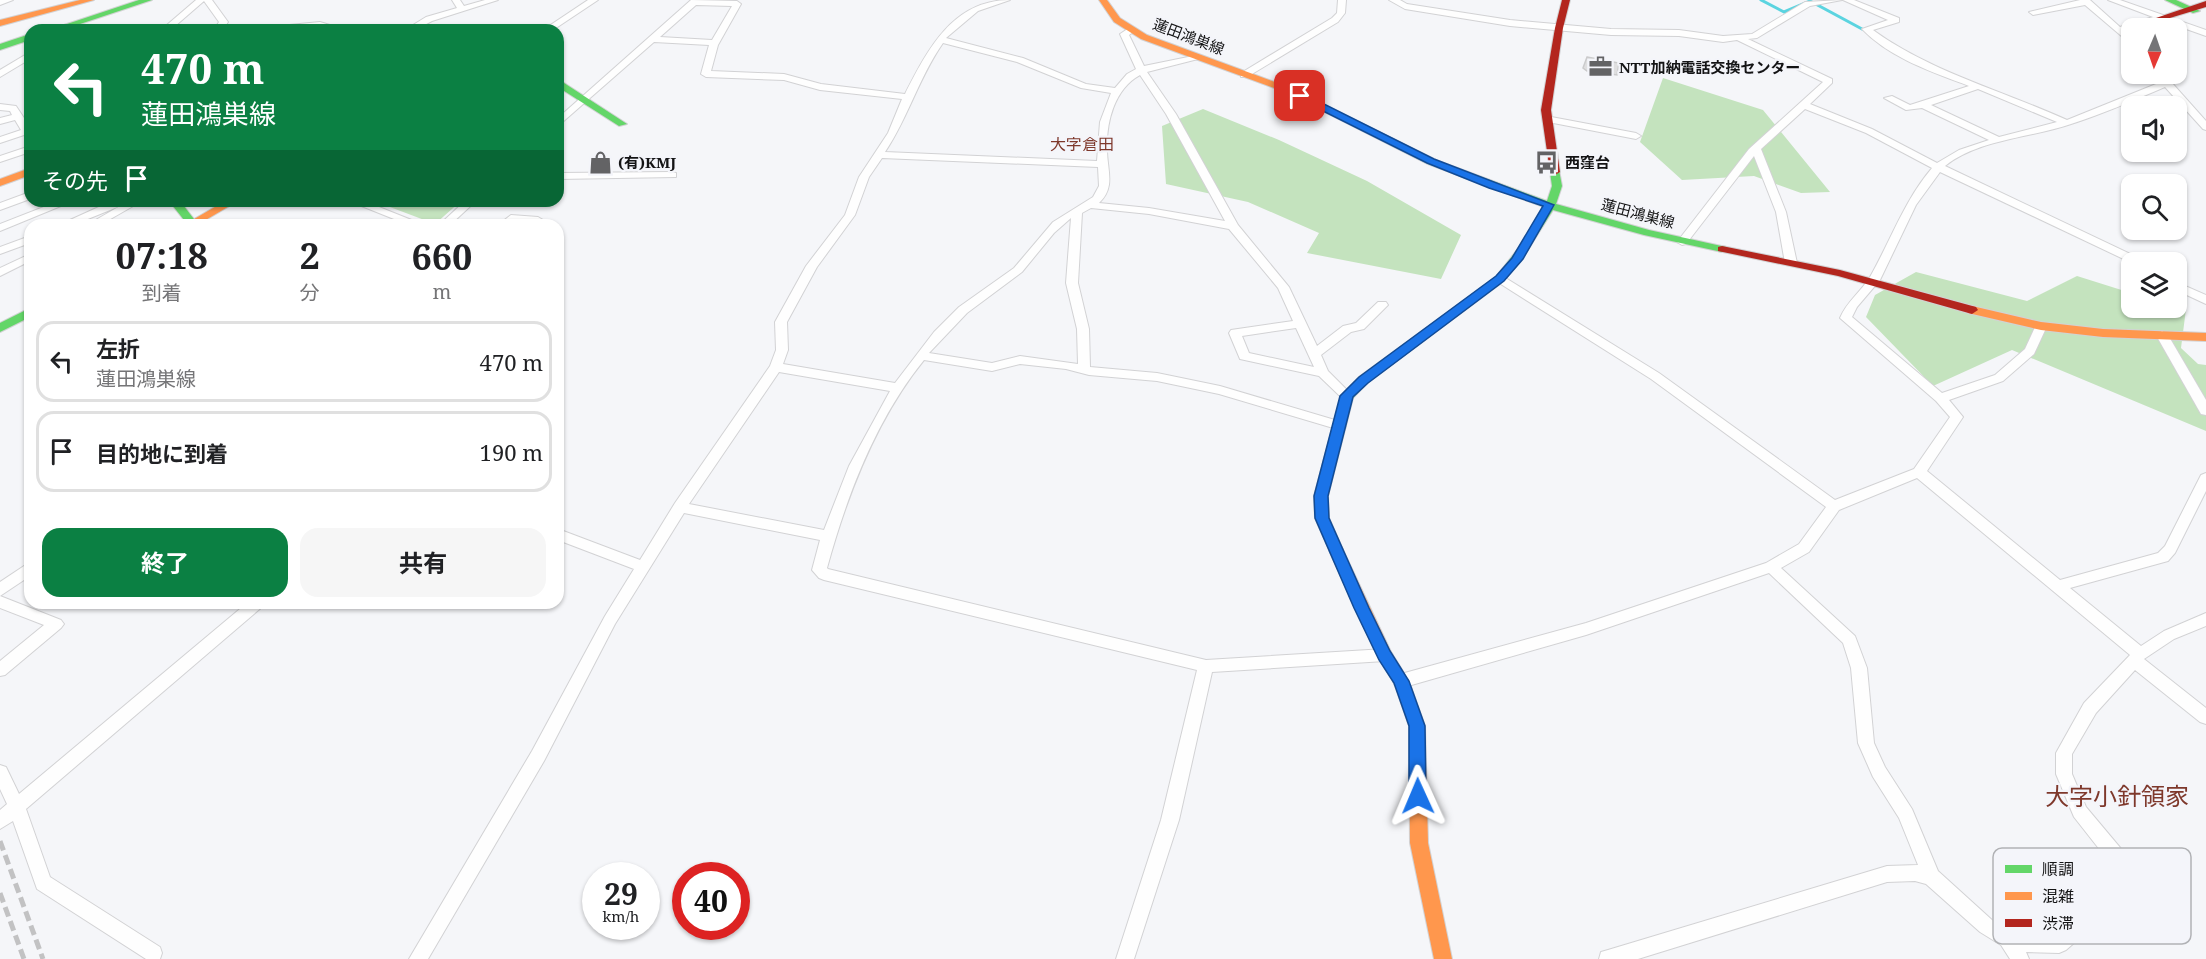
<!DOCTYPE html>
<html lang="ja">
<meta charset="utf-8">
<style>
body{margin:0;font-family:"Noto Serif","Noto Sans JP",serif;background:#f6f6f6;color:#202124;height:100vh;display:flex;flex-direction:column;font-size:22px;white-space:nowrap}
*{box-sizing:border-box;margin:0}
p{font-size:20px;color:#757577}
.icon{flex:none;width:33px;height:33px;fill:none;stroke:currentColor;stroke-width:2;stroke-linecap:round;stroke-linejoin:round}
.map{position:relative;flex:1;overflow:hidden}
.details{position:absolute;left:24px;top:219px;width:540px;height:390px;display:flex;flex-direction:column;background:#fff;border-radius:18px;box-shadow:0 2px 4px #0004}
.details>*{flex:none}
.banner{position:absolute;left:24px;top:24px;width:540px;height:183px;border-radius:18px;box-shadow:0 2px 4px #0004;background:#0b8043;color:#fff;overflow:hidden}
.needle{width:39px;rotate:182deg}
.fabs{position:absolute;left:2121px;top:18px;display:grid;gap:12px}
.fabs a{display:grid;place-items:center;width:66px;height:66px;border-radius:12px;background:#fff;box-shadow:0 2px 4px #0004;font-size:30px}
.speed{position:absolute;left:582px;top:862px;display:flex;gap:12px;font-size:30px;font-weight:700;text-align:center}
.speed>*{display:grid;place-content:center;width:78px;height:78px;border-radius:50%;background:#fff;box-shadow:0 2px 4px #0004;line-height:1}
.speed small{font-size:15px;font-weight:400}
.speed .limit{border:9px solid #d22;background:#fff;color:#111}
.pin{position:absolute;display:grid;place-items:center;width:51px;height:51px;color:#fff;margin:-26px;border-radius:12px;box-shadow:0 3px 9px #0006}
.me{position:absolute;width:66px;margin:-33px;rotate:359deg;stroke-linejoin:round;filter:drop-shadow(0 0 4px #0008)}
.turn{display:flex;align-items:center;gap:21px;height:126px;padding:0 18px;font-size:27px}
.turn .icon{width:78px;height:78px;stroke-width:2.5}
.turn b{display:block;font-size:42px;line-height:51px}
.then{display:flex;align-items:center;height:57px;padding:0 18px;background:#0003;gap:12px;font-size:22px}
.eta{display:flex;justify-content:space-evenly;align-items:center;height:102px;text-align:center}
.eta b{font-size:36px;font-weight:700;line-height:42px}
.primary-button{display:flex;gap:12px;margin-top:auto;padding:12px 18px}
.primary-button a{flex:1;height:69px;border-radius:18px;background:#0b8043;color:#fff;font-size:24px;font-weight:700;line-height:69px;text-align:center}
.primary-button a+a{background:#f6f6f6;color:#202124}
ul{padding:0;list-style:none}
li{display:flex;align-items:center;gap:18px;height:81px;margin:0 12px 9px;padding:0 6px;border:3px solid #e0e0e0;border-radius:18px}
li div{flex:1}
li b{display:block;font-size:22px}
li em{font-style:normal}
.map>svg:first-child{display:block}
.green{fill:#c4e3be}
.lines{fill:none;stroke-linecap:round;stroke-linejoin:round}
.stream{stroke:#5bd4e0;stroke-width:3}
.building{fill:#dfdfe0;stroke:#cbcbcc;stroke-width:1.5}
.street-casing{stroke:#d2d2d4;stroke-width:2}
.fast-casing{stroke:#d2d2d4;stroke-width:2}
.slow-casing{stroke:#d2d2d4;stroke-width:2}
.jam-casing{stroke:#d2d2d4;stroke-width:2}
.street{fill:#fefefe;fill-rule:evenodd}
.fast{fill:#63d668;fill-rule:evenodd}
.slow{fill:#ff974d;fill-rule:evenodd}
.jam{fill:#b3261e;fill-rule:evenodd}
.rail{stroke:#c2c2c3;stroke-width:5;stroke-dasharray:10 5;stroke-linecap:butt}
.route{fill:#1a73e8;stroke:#114b97;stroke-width:1.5}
.labels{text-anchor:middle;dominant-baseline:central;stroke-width:4.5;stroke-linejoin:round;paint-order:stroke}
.far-street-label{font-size:15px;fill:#141415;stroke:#f4f5fa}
.far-poi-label{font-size:15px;font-weight:bold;fill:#141415;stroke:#f4f5fa;text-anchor:start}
.far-neighbourhood-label{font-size:16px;fill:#7e382b;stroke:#f4f5fa}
.near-neighbourhood-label{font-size:24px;fill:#7e382b;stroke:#f4f5fa}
.key{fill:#f4f5fa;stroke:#b1b2b5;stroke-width:1.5}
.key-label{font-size:16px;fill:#141415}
</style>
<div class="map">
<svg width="2206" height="959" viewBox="0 0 2206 959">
<rect width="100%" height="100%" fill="#f5f6f9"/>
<g class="green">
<polygon points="1663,78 1763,110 1830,192 1801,193 1754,176 1682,180 1640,142"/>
<polygon points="1203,109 1279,140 1367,181 1461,235 1441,279 1307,253 1319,233 1248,202 1166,184 1162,126"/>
<polygon points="374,201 461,201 435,224"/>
<polygon points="1916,272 2027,301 2077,276 2131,293 2132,308 2177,306 2186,309 2181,348 2198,364 2206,365 2206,431 2012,350 1933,386 1866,317 1875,295"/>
</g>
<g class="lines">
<polyline class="stream" points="1761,0 1784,12 1810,1 1862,29"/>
</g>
<polygon class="building" points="1587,57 1619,63 1617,75 1587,71 1583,68"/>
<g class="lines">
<defs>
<g id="street">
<polygon points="0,0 13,0 0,5"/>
<path d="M196,0H212L228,22L226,25L269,27L320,22L346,30L320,28L296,30H161ZM204,1L219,22L217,25L174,27Z"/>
<polygon points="452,0 460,0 464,6 485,0 498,0 432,21 415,30 405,30 426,17 457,8"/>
<polygon points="588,0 598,0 553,30 543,30"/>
<path d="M691,0L737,1L741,4L718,45L711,71L784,74L821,84L905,94C928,49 953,0 1010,0L978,11L946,38L1023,58L1086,84L1115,88L1127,74L1136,69L1120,34L1129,28L1136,30L1129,35L1144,66L1198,55V59L1147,72L1176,114L1238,225L1289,287L1317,346L1343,326L1356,323L1378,302H1386L1388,305L1364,329L1351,332L1321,355L1328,371L1353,396L1351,399H1343L1319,376L1240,359L1229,333L1231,330L1293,321L1278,288L1229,229L1149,214L1091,208L1082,213L1078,283L1089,329L1090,367L1157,373L1220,386L1345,423L1346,426L1345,429L1340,430L1219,394L1157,381L1089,375L1066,369L1020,364L992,371L924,360C876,419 847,495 827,568L828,569L1206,660L1385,649L1390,651L1393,655L1390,659L1385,661L1212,672L1179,820L1134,959H1116L1161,820L1197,670L824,580L819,578L812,570L820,540L684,513L615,624L544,761L428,959H409L532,751L605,616L634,569L558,540V529L640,560L675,503L770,366L776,350L775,322L806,266L845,215L859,177L888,133L902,99L820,90L784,80L706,77L701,74L709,45L654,42L558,126V118ZM696,5L732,6L712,40L660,37ZM943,43L1017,62L1081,88L1111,93L1100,122L1097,161L885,152C908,118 919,77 943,43ZM1140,75L1166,114L1225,221L1149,208L1099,203C1116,187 1107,170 1107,150C1106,123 1114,89 1140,75ZM882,158L1098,167L1099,186L1093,197L1053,222L1014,268L959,307L934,332L895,383L783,364L788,350L787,322L817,267L855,215L869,177ZM1071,218L1066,283L1077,329L1078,364L1020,356L992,363L929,353L967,313L1022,272L1054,233ZM1296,328L1314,367L1249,353L1242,336ZM779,372L890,391L849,466L824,530L689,504Z"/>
<polygon points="1338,0 1346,0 1345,13 1338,22 1247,77 1241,77 1241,73 1332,18 1337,13"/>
<path d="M1389,0H1400L1407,4L1510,20L1611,29L1679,30L1723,36L1752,34L1805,2L1842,0L1810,6L1757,38L1748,39L1832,79V83L1810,104L1872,129L1937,163L1959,150L1989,140L1922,108L1906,110L1884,98L1892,96L1910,105L1969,86C1932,72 1890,58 1862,29L1888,20L1843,0H1854L1899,18V22L1873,30C1931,72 2001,90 2067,120L2161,82L2154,74H2164L2206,121V130L2203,129L2165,87C2134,100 2103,114 2071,124C2031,138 1979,139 1945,166L2143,260L2144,262L2132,263L1940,172L1916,205L1880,280L1857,307L1852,317L1942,393L1995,375L2025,349L2037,323H2045L2047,326L2034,354L2003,381L1949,400L1963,417L1927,471L2060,580L2158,553L2165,546L2201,475L2206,473V491L2175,553L2168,561L2070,588L2141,646L2164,631L2206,613V626L2174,639L2144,659L2206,708V724L2200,722L2135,670L2096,713L2072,754V774L2086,807L2133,863L2141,881L2138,887L2066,950L2059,953L2026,952L2029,959H2010L2001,945L1980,932L1926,884L1915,881L1887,882L1638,959H1599L1601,952L1608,950L1887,866L1918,865L1899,818L1873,777L1858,743L1851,668L1843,643L1769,573L1586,635L1401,688L1395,686L1393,681L1395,676L1401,674L1586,623L1766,563L1799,544L1826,507L1651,379L1496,281V277H1504L1659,373L1835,500L1914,469L1950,417L1936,401L1840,318C1847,301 1861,292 1870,277C1891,240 1904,201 1932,168L1866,133L1805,109L1761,149L1786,212L1797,263L1795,265L1791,266L1785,263L1776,212L1754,156L1686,244L1682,245L1677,242L1749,149L1823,82L1737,40L1723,42L1679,36L1611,35L1510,26L1405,9ZM1978,89L2057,122L1999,137L1931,105ZM1917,478L2130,655L2084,703L2056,753V774L2074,817L2122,878L2056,935H2030L2011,931L1992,920L1938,871L1912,809L1885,767L1874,743L1867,668L1855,636L1781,568L1809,552L1839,510Z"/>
<polygon points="2080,0 2090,0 2120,27 2153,17 2108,0 2120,0 2206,30 2206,36 2161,20 2124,31 2132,37 2132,45 2085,5 2033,15 2029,12"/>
<polygon points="30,52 30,59 0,77 0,70"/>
<polygon points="0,104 16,106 30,127 30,133 0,143 0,137 21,130 15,120 0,124 0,118 12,115 10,111 0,110"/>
<polygon points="1546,116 1636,133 1641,136 1636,139 1543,121 1543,117"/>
<polygon points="30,146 30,152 0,162 0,156"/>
<polygon points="672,172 676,173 676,177 558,179 558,173"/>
<polygon points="30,192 30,199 0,210 0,203"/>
<polygon points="59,201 73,201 0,231 0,224"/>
<polygon points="112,201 142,201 100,225 87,225 120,206 73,225 59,225"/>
<polygon points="349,201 364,201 424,225 409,225"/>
<polygon points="465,201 476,201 450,225 439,225"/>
<polygon points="511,215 538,217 543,220 539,225 527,225 528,223 514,221 509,225 498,225"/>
<polygon points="30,236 30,243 0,254 0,247"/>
<polygon points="30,254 30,261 0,276 0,268"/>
<polygon points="2176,282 2206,295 2206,304 2176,290"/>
<polygon points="2162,331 2168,335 2206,400 2206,415 2201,414 2156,335"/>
<polygon points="30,562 30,576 0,596 0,582"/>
<polygon points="0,596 61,620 64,624 61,628 5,675 0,676 0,661 44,625 0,608"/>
<polygon points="247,603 264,603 262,607 26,809 50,877 160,947 162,953 160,959 146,959 37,889 13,821 0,829 0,810 7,804 0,789 0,765 6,767 19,794"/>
</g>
<g id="fast">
<polygon points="139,0 152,0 62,30 49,30"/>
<polygon points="2165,0 2176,0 2200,11 2193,13"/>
<polygon points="30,34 30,40 0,50 0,44"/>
<polygon points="558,80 561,81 627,124 619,126 558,87"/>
<polygon points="1346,116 1436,160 1547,201 1552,186 1550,172 1551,170 1559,170 1562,186 1556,204 1649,230 1726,247 1728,249 1722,252 1644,235 1553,210 1529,248 1504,281 1367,383 1353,398 1328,496 1329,518 1343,550 1341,554 1331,554 1315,518 1314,496 1341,396 1359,377 1496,277 1520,246 1544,207 1428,164 1343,121 1343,117"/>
<polygon points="169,201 180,201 197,223 196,225 188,225"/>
<polygon points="30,308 30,317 0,332 0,323"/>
</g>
<g id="slow">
<polygon points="80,0 94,0 0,26 0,20"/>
<polygon points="1099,0 1107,0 1120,18 1147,35 1291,88 1351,119 1343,121 1285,92 1141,39 1114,22"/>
<polygon points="236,25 239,26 239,30 231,30"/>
<polygon points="30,168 30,175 0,186 0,179"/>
<polygon points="225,201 238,201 197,225 184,225"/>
<polygon points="1972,306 2041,322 2103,329 2206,333 2206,341 2103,337 2041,330 1968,313 1966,310 1968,307"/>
<polygon points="1336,545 1341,546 1343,550 1391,652 1409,681 1425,726 1428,843 1452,959 1434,959 1410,843 1409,726 1394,683 1377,655 1329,550 1331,546"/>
</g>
<g id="jam">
<polygon points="1562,0 1570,0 1563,28 1551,110 1560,172 1555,175 1550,172 1541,110 1555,28"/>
<polygon points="2206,1 2206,7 2160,21 2156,18"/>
<polygon points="1722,246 1840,270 1976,307 1978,310 1972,314 1838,276 1718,251 1718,247"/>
</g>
</defs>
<use href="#street" class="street-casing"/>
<use href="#fast" class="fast-casing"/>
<use href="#slow" class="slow-casing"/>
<use href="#jam" class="jam-casing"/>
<use href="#street" class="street"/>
<use href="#fast" class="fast"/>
<use href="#slow" class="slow"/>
<use href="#jam" class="jam"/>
<g class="rail">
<polyline points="0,841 43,959"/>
<polyline points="0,893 24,959"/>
</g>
</g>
<polygon class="route" points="1297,94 1304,94 1434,159 1554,205 1523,259 1504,281 1368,383 1353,397 1328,496 1329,518 1369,608 1390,651 1409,681 1425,726 1426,796 1424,801 1418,804 1412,801 1409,796 1409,726 1394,683 1379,660 1354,608 1315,518 1314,496 1340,396 1359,377 1496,276 1512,258 1543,206 1489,188 1427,163 1297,98"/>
<defs>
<symbol id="office-bare" viewBox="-9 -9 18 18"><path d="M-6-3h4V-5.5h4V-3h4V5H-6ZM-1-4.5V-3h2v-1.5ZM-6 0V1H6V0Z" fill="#636365" stroke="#f4f5fa" stroke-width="2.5" paint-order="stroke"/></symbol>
<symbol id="shop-bare" viewBox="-9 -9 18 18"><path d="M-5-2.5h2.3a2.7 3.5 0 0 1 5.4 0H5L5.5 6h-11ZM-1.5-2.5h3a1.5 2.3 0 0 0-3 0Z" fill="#636365" stroke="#f4f5fa" stroke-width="2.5" paint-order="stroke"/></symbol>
<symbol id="bus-bare" viewBox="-9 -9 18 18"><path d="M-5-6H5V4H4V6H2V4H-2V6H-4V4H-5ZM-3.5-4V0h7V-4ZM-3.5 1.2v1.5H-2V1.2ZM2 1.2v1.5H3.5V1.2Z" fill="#636365" stroke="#f4f5fa" stroke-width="2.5" paint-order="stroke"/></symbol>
</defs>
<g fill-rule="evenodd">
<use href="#office-bare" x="1584" y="50" width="33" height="33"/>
<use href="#shop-bare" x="584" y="146" width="33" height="33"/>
<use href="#bus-bare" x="1530" y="146" width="33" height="33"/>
</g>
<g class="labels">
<g class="far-street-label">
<text transform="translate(1189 36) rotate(21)">蓮田鴻巣線</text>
<text transform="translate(1638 213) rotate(15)">蓮田鴻巣線</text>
</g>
<g class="far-poi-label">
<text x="1619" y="67">NTT加納電話交換センター</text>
<text x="618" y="162">(有)KMJ</text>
<text x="1565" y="162">西窪台</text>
</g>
<g class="far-neighbourhood-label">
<text x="1082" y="144">大字倉田</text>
</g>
<g class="near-neighbourhood-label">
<text x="2117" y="795">大字小針領家</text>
</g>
</g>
<rect x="1993" y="848" width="198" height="96" rx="9" class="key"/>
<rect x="2005" y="865" width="27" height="8" fill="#63d668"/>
<rect x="2005" y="892" width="27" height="8" fill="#ff974d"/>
<rect x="2005" y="919" width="27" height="8" fill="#b3261e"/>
<g class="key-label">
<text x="2042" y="875">順調</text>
<text x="2042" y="902">混雑</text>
<text x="2042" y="929">渋滞</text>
</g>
</svg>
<div class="fabs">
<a><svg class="needle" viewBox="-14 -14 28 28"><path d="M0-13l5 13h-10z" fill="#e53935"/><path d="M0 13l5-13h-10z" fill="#757577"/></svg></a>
<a><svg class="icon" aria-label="sound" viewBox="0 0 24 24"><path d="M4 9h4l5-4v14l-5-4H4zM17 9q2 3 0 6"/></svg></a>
<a><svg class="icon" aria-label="search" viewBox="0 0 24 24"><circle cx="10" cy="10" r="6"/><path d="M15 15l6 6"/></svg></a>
<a><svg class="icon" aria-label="layers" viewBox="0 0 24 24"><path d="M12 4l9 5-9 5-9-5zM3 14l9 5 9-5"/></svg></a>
</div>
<div class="speed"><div>29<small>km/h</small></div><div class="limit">40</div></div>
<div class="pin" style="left:1300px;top:96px;background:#d93025"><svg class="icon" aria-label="arrive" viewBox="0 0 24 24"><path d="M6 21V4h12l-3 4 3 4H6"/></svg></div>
<svg class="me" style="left:1418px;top:796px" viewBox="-20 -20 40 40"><path d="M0-17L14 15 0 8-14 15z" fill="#1a73e8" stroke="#fff" stroke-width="4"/></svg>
<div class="banner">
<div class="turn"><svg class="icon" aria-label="left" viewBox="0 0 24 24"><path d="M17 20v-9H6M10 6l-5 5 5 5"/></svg><div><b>470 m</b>蓮田鴻巣線</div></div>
<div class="then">その先<svg class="icon" aria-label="arrive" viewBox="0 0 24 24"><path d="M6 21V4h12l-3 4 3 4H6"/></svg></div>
</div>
<section class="details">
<div class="eta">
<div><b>07:18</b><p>到着</p></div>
<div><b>2</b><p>分</p></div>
<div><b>660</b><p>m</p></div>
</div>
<ul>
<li><svg class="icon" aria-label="left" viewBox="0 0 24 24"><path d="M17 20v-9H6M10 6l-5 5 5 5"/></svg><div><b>左折</b><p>蓮田鴻巣線</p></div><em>470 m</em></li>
<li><svg class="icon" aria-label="arrive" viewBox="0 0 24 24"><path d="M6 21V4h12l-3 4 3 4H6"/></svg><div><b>目的地に到着</b></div><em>190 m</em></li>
</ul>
<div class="primary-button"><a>終了</a><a>共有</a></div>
</section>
</div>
